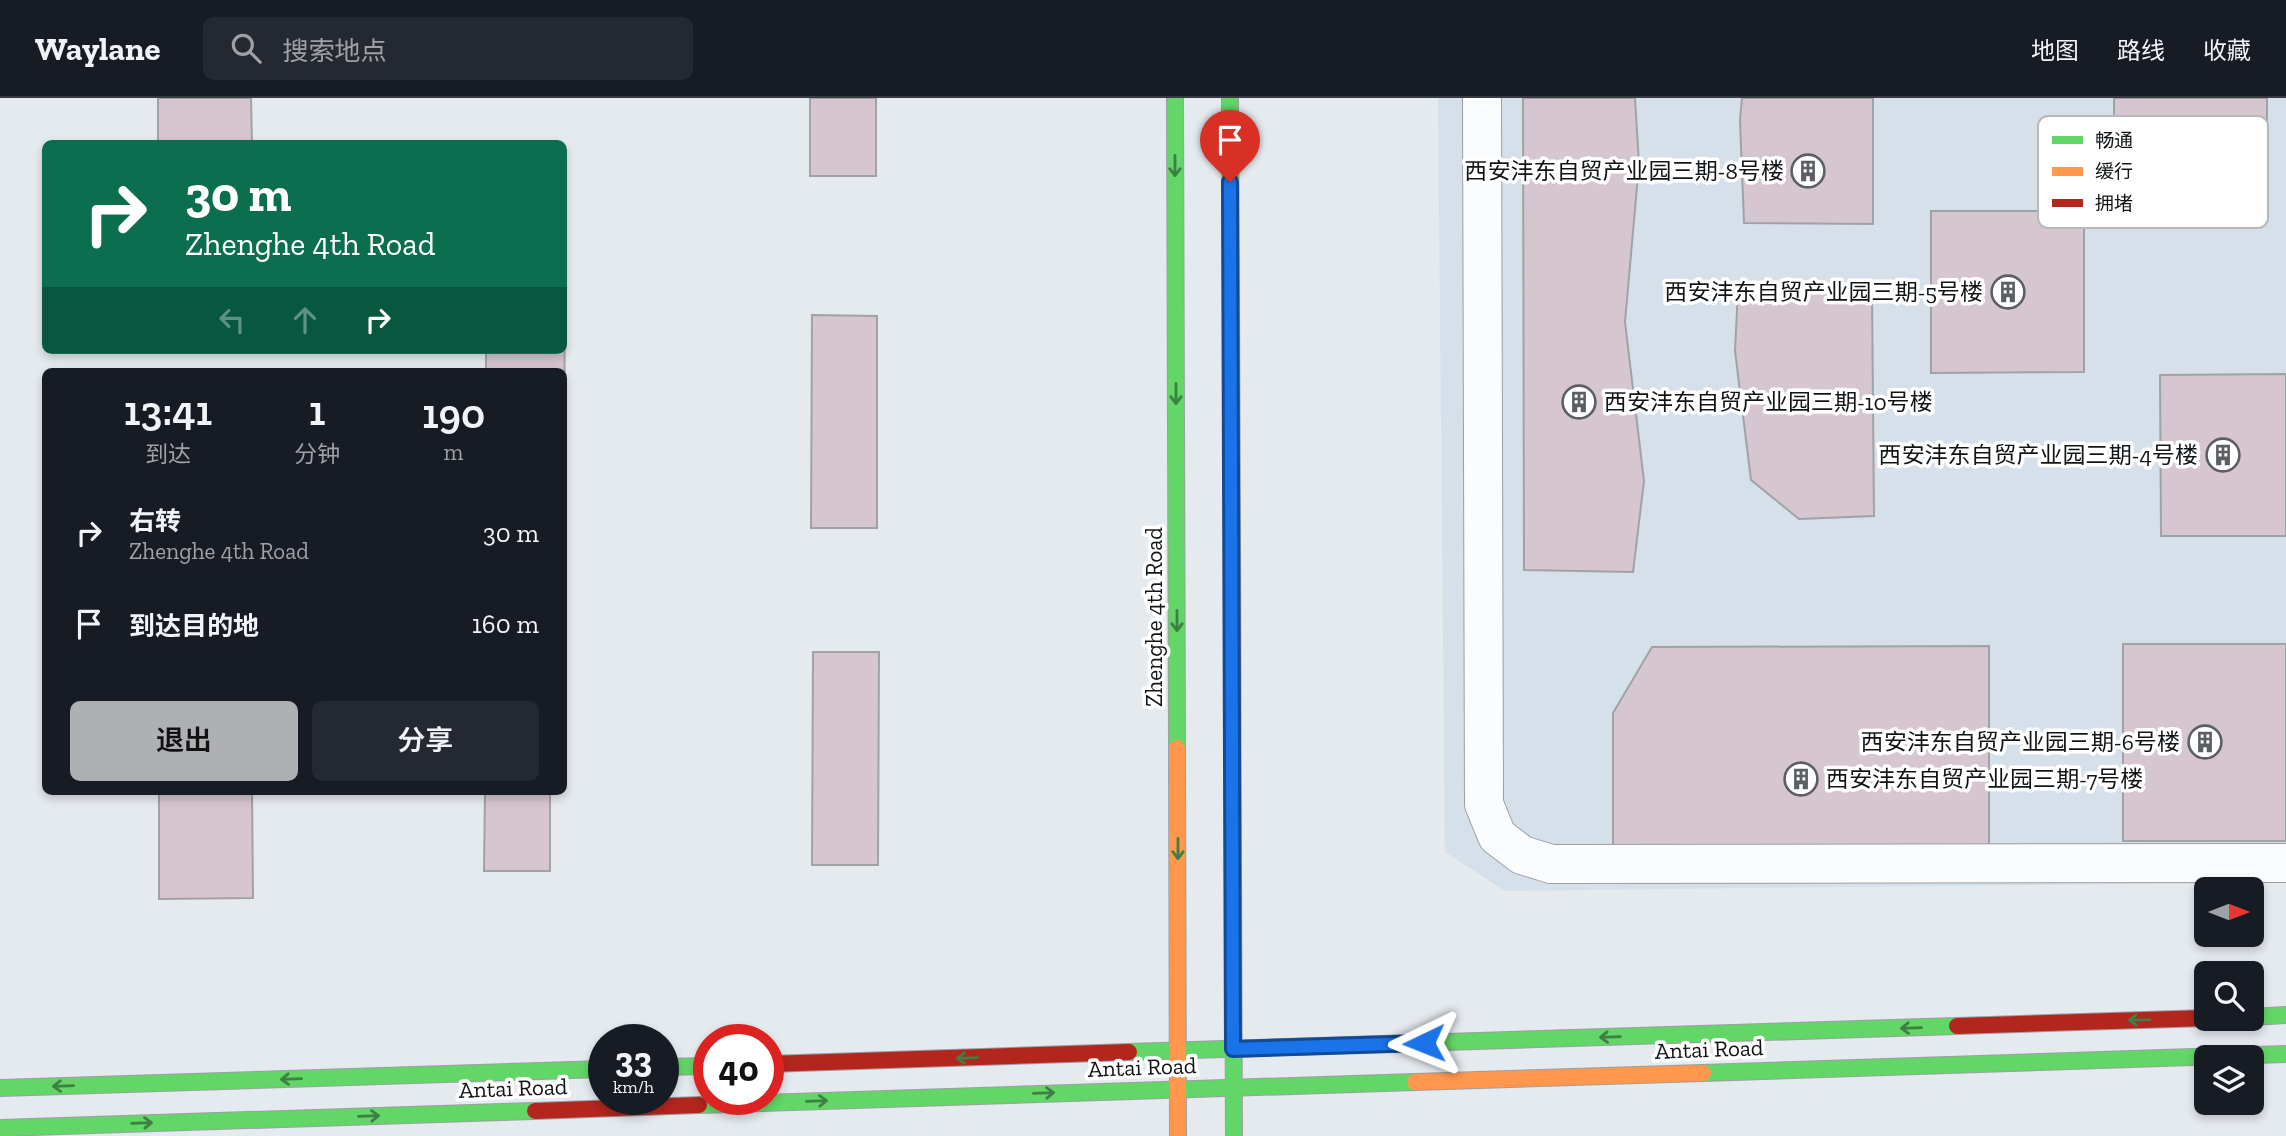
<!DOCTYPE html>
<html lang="zh">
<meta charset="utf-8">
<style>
body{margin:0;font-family:"Zilla Slab","Noto Sans SC",serif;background:#242831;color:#f1f3f6;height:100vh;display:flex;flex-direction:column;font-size:26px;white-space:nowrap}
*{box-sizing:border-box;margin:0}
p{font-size:23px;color:#9ea1a6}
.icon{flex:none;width:38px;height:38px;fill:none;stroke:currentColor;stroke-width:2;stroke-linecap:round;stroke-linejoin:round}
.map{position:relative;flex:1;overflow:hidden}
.drawer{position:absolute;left:42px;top:270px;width:525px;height:427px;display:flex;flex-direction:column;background:#171b24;border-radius:10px;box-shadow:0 4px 10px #0003}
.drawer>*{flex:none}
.hud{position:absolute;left:42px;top:42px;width:525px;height:214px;border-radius:10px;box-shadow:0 4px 10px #0003;background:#0b6e4f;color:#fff;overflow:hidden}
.needle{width:46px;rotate:90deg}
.fabs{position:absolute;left:2194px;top:779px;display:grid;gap:14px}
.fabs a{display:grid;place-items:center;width:70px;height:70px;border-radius:10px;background:#171b24;box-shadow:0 4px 10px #0003;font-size:35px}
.speed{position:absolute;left:588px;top:926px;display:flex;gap:14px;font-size:35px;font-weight:700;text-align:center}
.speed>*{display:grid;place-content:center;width:91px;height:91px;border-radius:50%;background:#171b24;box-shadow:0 4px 10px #0003;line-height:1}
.speed small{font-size:18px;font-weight:400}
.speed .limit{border:10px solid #d22;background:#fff;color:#111}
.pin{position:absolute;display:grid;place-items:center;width:60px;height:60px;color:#fff;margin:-72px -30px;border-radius:50% 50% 50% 0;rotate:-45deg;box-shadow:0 0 7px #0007}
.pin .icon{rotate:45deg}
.me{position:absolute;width:77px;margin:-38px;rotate:268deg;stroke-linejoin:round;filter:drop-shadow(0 0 5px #0008)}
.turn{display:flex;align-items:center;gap:24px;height:147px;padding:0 28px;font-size:32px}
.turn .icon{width:91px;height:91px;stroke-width:2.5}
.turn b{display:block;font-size:49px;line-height:60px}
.lanes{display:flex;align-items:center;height:66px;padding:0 28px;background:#0003;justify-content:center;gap:35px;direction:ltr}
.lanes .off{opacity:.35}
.eta{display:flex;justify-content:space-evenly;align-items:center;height:119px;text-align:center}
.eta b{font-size:42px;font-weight:600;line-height:49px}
.primary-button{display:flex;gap:14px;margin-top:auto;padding:14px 28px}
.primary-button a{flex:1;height:80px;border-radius:10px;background:#aeb0b4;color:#111;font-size:28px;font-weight:600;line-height:80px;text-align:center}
.primary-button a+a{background:#242831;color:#f1f3f6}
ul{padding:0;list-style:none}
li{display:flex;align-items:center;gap:21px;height:91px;padding:0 28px}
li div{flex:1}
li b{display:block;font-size:26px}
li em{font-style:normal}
header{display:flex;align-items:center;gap:42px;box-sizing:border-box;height:98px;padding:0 35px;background:#171b24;border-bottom:2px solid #363941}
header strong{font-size:33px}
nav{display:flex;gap:38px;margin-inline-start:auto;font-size:24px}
.search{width:490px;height:63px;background:#242831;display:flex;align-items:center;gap:18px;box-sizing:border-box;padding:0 24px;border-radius:10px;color:#9ea1a6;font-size:26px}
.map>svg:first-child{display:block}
.built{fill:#d5e0ea}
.building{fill:#d6c6cf;stroke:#a1a2a5;stroke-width:2}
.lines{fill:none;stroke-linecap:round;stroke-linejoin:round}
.street-casing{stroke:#9b9fa3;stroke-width:40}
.fast-casing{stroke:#9b9fa3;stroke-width:18}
.slow-casing{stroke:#9b9fa3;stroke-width:18}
.jam-casing{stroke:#9b9fa3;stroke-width:18}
.street{stroke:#fbfcfd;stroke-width:38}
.fast{stroke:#63d668;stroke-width:16}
.slow{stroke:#ff974d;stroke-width:16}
.jam{stroke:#b3261e;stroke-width:16}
.oneway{stroke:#3e7f44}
.route-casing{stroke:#114b97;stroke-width:18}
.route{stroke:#1a73e8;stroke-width:12}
.labels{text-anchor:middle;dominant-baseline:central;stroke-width:7;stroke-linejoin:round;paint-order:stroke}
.poi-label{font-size:23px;fill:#111417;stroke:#fff;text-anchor:end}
.street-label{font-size:23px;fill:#111417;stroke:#fff}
.key{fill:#fff;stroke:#b8b8b9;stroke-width:2}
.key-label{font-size:19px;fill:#111417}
</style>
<header>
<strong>Waylane</strong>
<div class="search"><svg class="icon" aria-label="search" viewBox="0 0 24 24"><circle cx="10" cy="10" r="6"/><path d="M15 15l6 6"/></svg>搜索地点</div>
<nav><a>地图</a><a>路线</a><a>收藏</a></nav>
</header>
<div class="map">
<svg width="2286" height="1038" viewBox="0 0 2286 1038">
<rect width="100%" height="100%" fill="#e5eaef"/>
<polygon class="built" points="1438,0 2286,0 2286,784 1505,793 1445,754"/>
<g class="building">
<polygon points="158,0 251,0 252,46 158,46"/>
<rect x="810" y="0" width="66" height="78"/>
<polygon points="1523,0 1635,0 1639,66 1625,224 1644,383 1633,474 1524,472"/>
<polygon points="1742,0 1873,0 1873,126 1744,125 1740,22"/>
<polygon points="2114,0 2267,0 2267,88 2114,89"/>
<polygon points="1931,113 2084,113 2084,274 1931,275"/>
<polygon points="564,158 565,158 564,400 564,273 486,273 486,252 564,252"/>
<polygon points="1738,192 1872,192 1874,418 1799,421 1751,382 1735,253"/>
<polygon points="812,217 877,218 877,430 811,430"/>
<polygon points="2286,276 2286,438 2161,438 2160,277"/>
<rect x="2123" y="546" width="163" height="197"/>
<polygon points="1989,548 1989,748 1613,748 1613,615 1652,549"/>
<polygon points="813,554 879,554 878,767 812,767"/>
<polygon points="159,693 252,693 253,800 159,801"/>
<polygon points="485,693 550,693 550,773 484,773"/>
</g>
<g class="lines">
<defs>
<polyline id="street" points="1482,0 1484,706 1497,738 1522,757 1551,766 2286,765"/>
<g id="fast">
<polyline points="1175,0 1177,650"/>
<polyline points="1230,0 1232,424"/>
<polyline points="1233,783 1234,1038"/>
<polyline points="2252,919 2286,917"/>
<polyline points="1129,954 1957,928"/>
<polyline points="663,969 709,968"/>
<polyline points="1703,975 2286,956"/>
<polyline points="0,990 604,971"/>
<polyline points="699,1007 1415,984"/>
<polyline points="0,1030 535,1013"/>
</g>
<g id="slow">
<polyline points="1177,650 1178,1038"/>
<polyline points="1415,984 1703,975"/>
</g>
<g id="jam">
<polyline points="1232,424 1233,783"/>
<polyline points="1957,928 2207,920"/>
<polyline points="768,966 1129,954"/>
<polyline points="535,1013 699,1007"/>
</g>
</defs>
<use href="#street" class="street-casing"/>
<use href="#fast" class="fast-casing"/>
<use href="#slow" class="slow-casing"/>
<use href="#jam" class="jam-casing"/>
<use href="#street" class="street"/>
<use href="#fast" class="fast"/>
<use href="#slow" class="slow"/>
<use href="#jam" class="jam"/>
</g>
<defs><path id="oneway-shaft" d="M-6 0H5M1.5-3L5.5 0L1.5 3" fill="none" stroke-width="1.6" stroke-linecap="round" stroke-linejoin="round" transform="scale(1.75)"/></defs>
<g class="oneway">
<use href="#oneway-shaft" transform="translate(1175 68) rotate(90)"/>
<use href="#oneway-shaft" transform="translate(1176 296) rotate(90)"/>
<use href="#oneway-shaft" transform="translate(1177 523) rotate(90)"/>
<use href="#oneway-shaft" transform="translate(1178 751) rotate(90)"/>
<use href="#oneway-shaft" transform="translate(2139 922) rotate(178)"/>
<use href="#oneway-shaft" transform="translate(1911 930) rotate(178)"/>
<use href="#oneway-shaft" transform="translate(1610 939) rotate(178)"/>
<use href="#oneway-shaft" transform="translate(967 960) rotate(178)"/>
<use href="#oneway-shaft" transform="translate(291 981) rotate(178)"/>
<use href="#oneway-shaft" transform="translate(63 988) rotate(178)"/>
<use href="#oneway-shaft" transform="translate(1044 995) rotate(-2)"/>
<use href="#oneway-shaft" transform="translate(817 1003) rotate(-2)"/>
<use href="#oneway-shaft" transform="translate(369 1018) rotate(-2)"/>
<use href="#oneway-shaft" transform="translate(142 1025) rotate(-2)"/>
</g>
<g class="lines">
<defs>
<polyline id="route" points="1230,84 1233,951 1424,945"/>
</defs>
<use href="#route" class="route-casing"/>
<use href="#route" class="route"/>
</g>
<defs>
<symbol id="building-ring" viewBox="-11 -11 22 22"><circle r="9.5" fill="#fff" stroke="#5b5f63" stroke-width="1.5"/><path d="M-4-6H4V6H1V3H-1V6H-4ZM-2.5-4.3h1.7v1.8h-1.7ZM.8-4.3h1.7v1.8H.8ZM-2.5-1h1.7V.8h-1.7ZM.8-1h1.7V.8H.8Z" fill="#5b5f63"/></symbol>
</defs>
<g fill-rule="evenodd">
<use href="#building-ring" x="1789" y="54" width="38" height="38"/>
<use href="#building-ring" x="1989" y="175" width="38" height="38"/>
<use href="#building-ring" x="1560" y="285" width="38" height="38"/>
<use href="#building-ring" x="2204" y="338" width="38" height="38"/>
<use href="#building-ring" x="2186" y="625" width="38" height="38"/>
<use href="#building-ring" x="1782" y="662" width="38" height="38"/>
</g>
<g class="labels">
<g class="poi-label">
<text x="1784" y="73">西安沣东自贸产业园三期-8号楼</text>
<text x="1983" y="194">西安沣东自贸产业园三期-5号楼</text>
<text x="1604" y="304" text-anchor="start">西安沣东自贸产业园三期-10号楼</text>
<text x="2198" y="357">西安沣东自贸产业园三期-4号楼</text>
<text x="2180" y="644">西安沣东自贸产业园三期-6号楼</text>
<text x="1826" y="681" text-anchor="start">西安沣东自贸产业园三期-7号楼</text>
</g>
<g class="street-label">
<text transform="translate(1154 519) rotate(-90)">Zhenghe 4th Road</text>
<text transform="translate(1709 951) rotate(-2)">Antai Road</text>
<text transform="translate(1142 969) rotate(-2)">Antai Road</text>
<text transform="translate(513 990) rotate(-2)">Antai Road</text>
</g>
</g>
<rect x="2038" y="18" width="230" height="112" rx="10" class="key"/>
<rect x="2052" y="38" width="31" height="8" fill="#63d668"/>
<rect x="2052" y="69" width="31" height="9" fill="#ff974d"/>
<rect x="2052" y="101" width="31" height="8" fill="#b3261e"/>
<g class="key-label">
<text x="2095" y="49">畅通</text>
<text x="2095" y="80">缓行</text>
<text x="2095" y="112">拥堵</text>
</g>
</svg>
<div class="fabs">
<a><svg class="needle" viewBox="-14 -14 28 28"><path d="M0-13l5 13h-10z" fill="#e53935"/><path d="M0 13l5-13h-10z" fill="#9ea1a6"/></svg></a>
<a><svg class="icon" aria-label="search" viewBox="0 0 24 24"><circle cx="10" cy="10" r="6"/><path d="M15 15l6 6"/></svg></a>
<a><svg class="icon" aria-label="layers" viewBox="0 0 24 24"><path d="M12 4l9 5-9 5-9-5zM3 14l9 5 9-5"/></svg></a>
</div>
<div class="speed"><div>33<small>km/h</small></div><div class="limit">40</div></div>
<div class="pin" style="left:1230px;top:84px;background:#d93025"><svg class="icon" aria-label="arrive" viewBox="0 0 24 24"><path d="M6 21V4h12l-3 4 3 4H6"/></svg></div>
<svg class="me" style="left:1424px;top:945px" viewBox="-20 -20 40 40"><path d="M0-17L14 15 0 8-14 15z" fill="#1a73e8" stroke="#fff" stroke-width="4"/></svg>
<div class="hud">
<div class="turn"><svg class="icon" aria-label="right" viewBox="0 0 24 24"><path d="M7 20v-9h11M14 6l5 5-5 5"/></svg><div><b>30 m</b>Zhenghe 4th Road</div></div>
<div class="lanes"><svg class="icon off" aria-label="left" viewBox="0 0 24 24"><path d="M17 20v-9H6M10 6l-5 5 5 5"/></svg><svg class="icon off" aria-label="ahead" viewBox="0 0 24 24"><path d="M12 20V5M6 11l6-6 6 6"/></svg><svg class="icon" aria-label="right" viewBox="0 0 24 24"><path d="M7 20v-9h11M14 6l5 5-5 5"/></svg></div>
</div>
<section class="drawer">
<div class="eta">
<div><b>13:41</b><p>到达</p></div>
<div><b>1</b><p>分钟</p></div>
<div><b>190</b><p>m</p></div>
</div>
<ul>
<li><svg class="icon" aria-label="right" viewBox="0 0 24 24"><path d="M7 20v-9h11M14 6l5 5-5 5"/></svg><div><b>右转</b><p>Zhenghe 4th Road</p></div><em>30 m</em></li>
<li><svg class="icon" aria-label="arrive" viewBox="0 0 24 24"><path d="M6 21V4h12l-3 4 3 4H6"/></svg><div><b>到达目的地</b></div><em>160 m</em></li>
</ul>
<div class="primary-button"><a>退出</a><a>分享</a></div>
</section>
</div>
